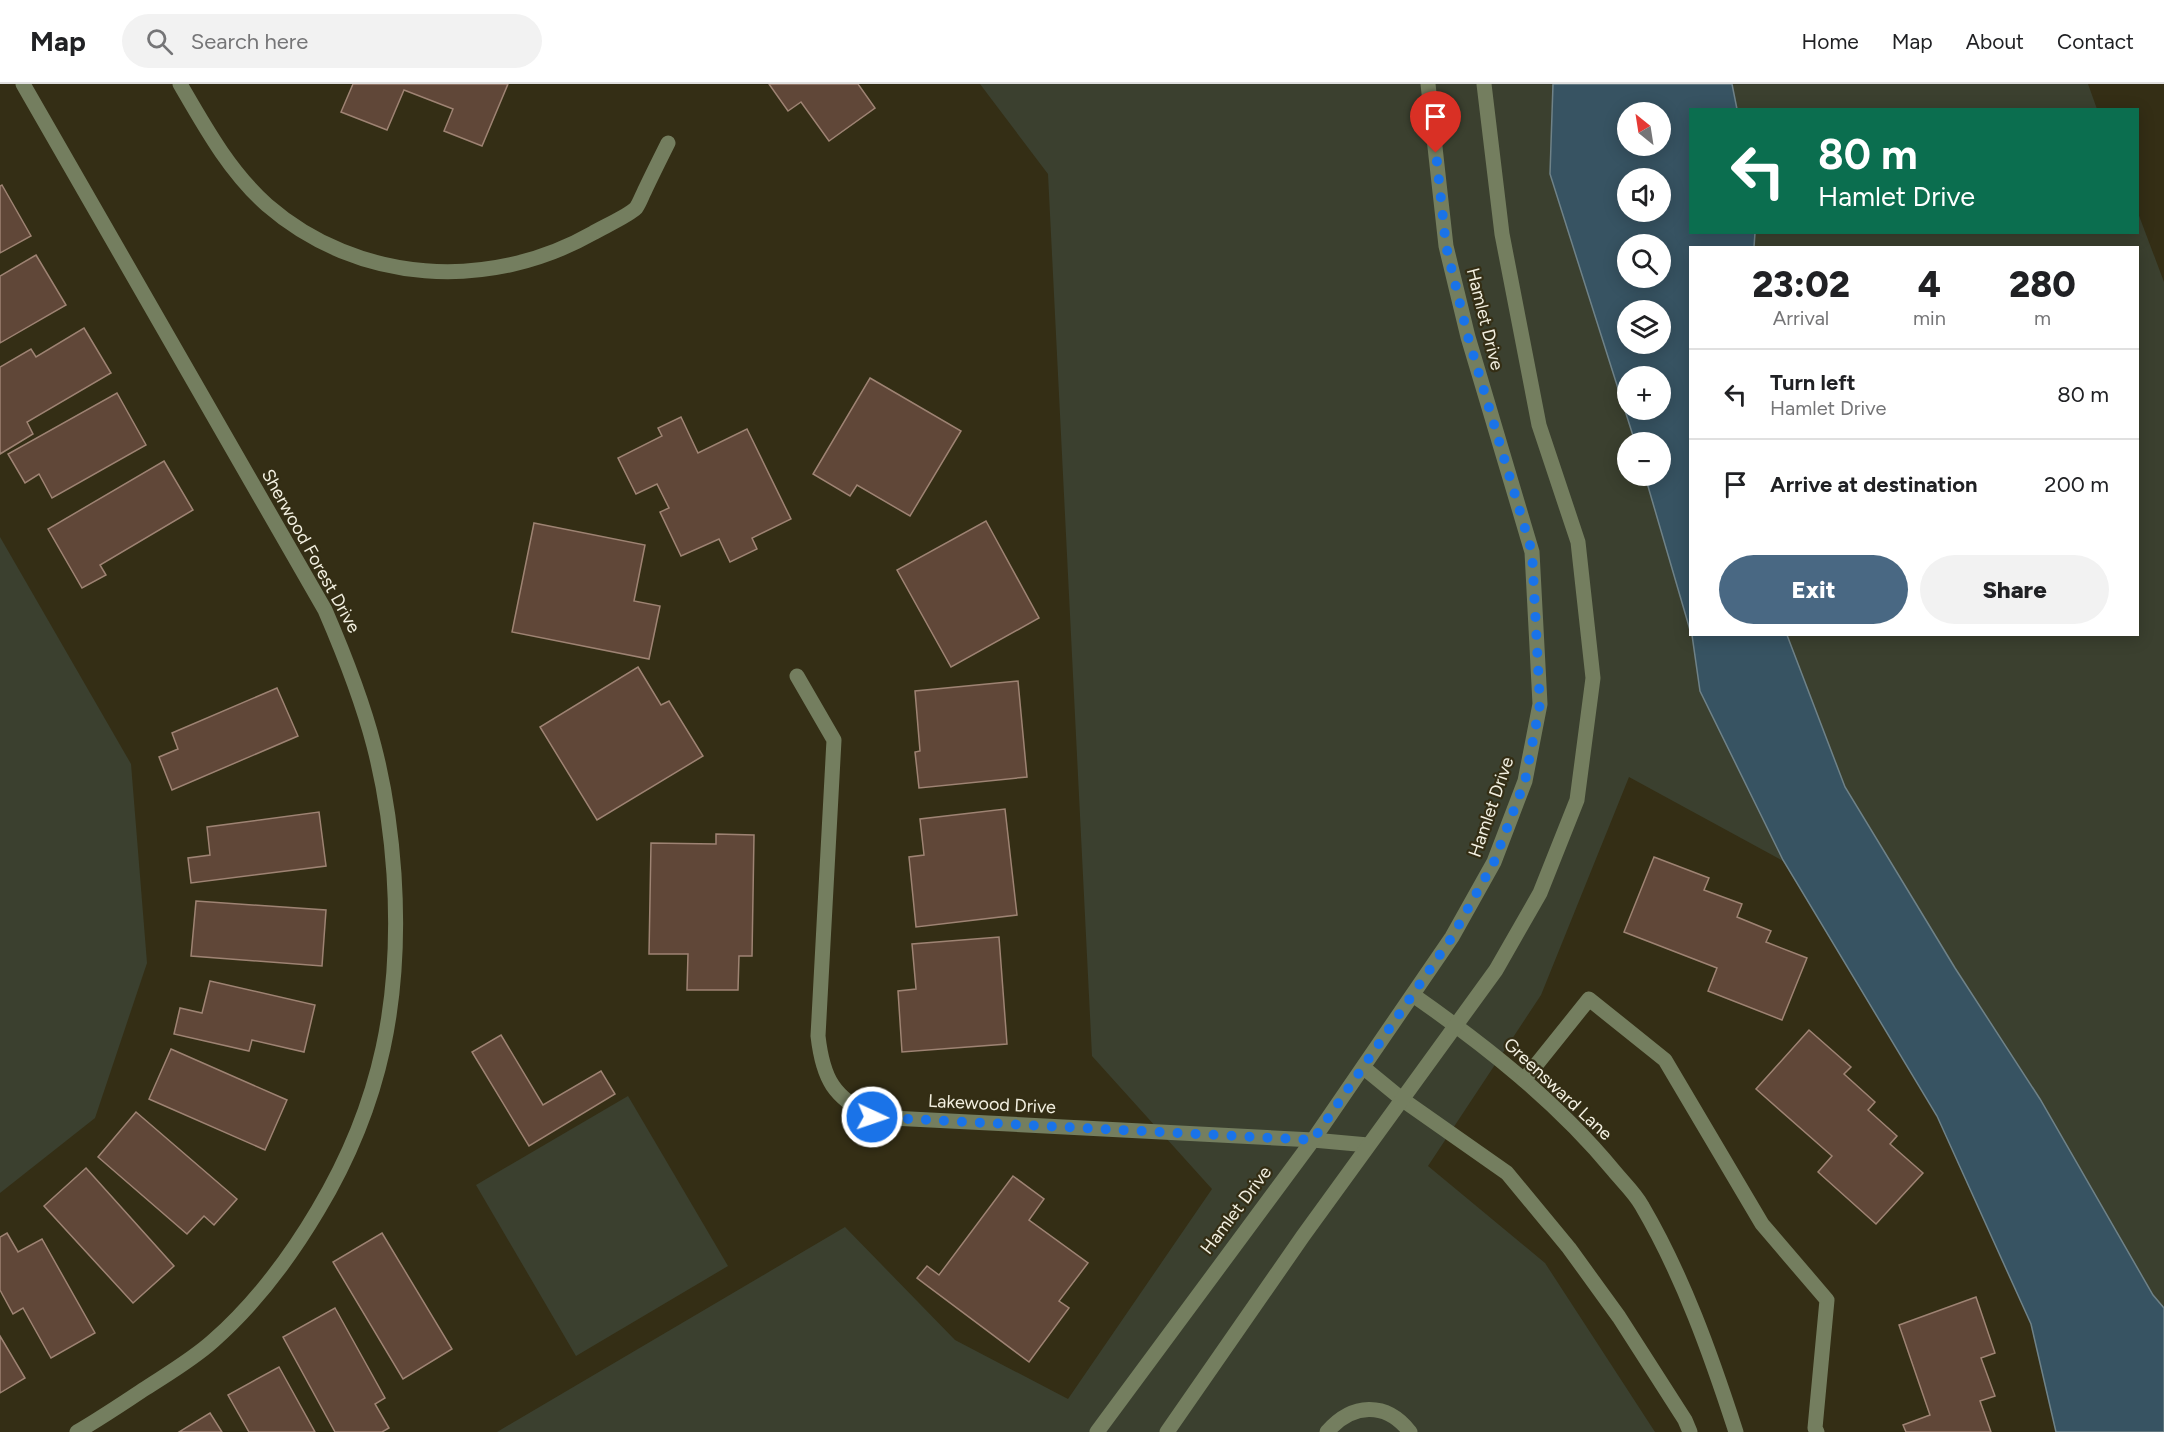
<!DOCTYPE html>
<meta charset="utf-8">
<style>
body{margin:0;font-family:Figtree,sans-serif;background:#f2f2f2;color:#202124;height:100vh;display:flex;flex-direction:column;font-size:22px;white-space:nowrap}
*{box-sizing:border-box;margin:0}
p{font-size:20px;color:#757577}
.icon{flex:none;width:33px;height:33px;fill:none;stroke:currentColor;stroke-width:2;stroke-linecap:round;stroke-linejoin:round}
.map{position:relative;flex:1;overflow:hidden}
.details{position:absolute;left:1689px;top:162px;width:450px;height:390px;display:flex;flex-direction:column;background:#fff;border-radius:0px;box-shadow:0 3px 15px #0003}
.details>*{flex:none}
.hud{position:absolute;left:1689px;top:24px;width:450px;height:126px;border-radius:0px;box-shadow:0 3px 15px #0003;background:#0b6e4f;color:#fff;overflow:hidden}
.needle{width:39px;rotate:330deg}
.fabs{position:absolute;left:1617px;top:18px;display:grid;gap:12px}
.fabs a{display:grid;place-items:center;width:54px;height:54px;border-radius:50%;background:#fff;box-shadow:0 3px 15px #0003;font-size:30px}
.pin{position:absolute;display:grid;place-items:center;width:51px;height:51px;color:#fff;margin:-62px -26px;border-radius:50% 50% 50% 0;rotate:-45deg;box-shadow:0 0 6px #0007}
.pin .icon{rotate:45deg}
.me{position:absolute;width:66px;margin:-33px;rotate:93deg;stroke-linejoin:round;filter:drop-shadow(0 0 4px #0008)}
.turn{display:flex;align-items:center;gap:21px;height:126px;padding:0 30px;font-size:27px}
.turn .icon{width:78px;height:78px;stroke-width:2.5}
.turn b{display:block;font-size:42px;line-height:51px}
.eta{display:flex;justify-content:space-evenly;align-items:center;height:102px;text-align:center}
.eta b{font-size:36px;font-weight:800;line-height:42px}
.action{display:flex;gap:12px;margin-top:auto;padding:12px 30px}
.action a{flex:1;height:69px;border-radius:36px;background:#496883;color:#fff;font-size:24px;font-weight:800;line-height:69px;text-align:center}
.action a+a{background:#f2f2f2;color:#202124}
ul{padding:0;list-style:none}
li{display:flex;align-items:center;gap:18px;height:90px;padding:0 30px;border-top:2px solid #e0e0e0}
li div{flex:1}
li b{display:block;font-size:22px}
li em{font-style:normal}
header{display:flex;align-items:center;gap:36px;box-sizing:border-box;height:84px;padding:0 30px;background:#fff;border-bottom:2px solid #e0e0e0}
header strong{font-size:28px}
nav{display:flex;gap:33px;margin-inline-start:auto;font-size:21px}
.search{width:420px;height:54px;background:#f2f2f2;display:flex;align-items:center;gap:15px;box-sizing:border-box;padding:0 21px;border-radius:33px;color:#757577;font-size:22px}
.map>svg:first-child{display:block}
.green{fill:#3b402f;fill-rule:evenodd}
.water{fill:#375362;stroke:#6f8288;stroke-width:1.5;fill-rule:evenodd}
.building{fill:#604738;stroke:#9e8373;stroke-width:1.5}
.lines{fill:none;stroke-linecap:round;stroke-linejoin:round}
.minor{stroke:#747e5f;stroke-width:15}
.route{stroke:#1a73e8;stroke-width:10;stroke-dasharray:0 18}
.labels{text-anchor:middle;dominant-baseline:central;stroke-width:4.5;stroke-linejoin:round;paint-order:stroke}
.street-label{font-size:18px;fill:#f3f0e1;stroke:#342e15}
</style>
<header>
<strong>Map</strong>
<div class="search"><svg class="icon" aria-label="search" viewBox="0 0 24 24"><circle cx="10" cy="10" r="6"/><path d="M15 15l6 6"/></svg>Search here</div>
<nav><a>Home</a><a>Map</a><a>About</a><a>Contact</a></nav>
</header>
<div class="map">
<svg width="2164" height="1348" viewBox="0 0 2164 1348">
<rect width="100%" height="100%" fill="#342e15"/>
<g class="green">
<path d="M980,0H2088L2097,25L1690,26V148H2138V129L2164,198V1348H2056L2031,1240L1937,1032L1783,777L1629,693L1541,911L1428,1082L1545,1179L1655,1348H497L845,1143L955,1256L1068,1315L1212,1105L1092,972L1048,90ZM1628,28H1660V62H1628ZM1628,94H1660V128H1628ZM1628,160H1660V194H1628ZM1690,164H2138V550H1690ZM1628,226H1660V260H1628ZM1628,292H1660V326H1628ZM1628,358H1660V392H1628Z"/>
<polygon points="0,453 131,680 147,879 95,1034 0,1109"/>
<polygon points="628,1012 728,1182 576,1272 476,1101"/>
</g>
<g class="water">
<path d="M1553,0H1732L1737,25L1690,26V148L1755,149L1754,163L1690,164V546L1645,392H1660V358H1635L1550,90ZM1628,28H1660V62H1628ZM1628,94H1660V128H1628ZM1628,160H1660V194H1628ZM1628,226H1660V260H1628ZM1628,292H1660V326H1628Z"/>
<polygon points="1692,551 1787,551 1845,703 1955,884 2040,1015 2153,1211 2164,1224 2164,1348 2056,1348 2031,1240 1937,1032 1783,776 1700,607"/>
</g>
<g class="building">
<polygon points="353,0 508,0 482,62 444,47 453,25 404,6 387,46 341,28"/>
<polygon points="769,0 858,0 875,24 829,57 801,18 788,27"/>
<polygon points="2,101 31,152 0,169 0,102"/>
<polygon points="36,171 66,221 0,259 0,192"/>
<polygon points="84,244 111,289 27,338 33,350 0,370 0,283 31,265 36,273"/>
<polygon points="870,294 961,347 910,432 857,401 850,412 813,390"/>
<polygon points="117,309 146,361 52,414 39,390 25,399 8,370"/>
<polygon points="681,333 698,369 747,345 791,435 752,454 757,465 730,478 719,455 681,472 660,428 669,424 657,400 636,410 618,374 662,352 658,344"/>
<polygon points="164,377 193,426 100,481 106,491 82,504 48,445"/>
<polygon points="986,437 1039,534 951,583 897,486"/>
<polygon points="534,439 645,461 634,517 660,522 649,575 512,548"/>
<polygon points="638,583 661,621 669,617 703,672 597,736 540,643"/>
<polygon points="1018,597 1027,693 919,704 915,668 920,667 915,607"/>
<polygon points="277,604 298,652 172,706 159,673 178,665 172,649"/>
<polygon points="1005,725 1017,831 916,843 909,773 924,771 920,735"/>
<polygon points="319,728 326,782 191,799 188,774 210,771 207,743"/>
<polygon points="716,750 754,751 752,872 739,872 738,906 687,906 688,870 649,870 651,759 716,760"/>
<polygon points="1654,773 1709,794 1704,806 1742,820 1737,833 1771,847 1766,858 1807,874 1782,936 1708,907 1717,884 1624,848"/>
<polygon points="196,817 326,826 322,882 191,872"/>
<polygon points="999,853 1007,960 902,968 898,907 916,905 912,860"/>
<polygon points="210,897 315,921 304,968 252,956 249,967 174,950 180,924 202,929"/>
<polygon points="1809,946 1851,983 1844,990 1875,1018 1868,1026 1897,1052 1890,1060 1923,1089 1876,1140 1818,1088 1832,1072 1756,1005"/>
<polygon points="501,951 543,1021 601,987 615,1010 529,1062 472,968"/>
<polygon points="171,965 287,1016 265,1066 149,1015"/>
<polygon points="136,1028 237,1115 214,1141 204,1132 187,1150 98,1073"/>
<polygon points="86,1084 174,1182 133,1219 44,1122"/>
<polygon points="1013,1092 1044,1115 1029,1136 1088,1179 1059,1217 1069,1224 1029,1278 917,1194 927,1182 939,1191"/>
<polygon points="7,1149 18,1168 42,1155 95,1249 51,1274 23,1224 13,1230 0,1206 0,1153"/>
<polygon points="382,1149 452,1265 403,1295 333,1178"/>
<polygon points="1976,1213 1995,1269 1981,1274 1995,1312 1980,1317 1991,1348 1906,1348 1903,1341 1930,1331 1899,1241"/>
<polygon points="335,1224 385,1314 375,1320 389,1344 382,1348 335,1348 283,1253"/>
<polygon points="0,1252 25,1294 0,1309"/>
<polygon points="279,1283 315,1348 249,1348 228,1311"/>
<polygon points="210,1329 222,1348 179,1348"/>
</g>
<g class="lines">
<g class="minor">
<path d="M23,0L325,526C344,570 362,615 374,662C385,704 391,747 394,790C402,914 382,1019 318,1126C289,1175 255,1220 213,1257C193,1275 169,1289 146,1304C123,1319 101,1334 77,1348"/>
<path d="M180,0C205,43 229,87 267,121C358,200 489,208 593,149C603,143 628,132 636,124C639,120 642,112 644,108C652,91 660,75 668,59"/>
<path d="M797,592L834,656L818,952C823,996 834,1013 872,1033L1313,1056L1368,1061"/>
<path d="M1413,911C1486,962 1557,1018 1614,1087C1623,1098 1635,1109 1642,1122C1683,1192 1711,1271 1736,1348"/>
<polyline points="1364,984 1403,1016 1507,1089 1569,1164 1619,1233 1685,1336 1690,1348"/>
<polyline points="1524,996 1589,915 1665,976 1762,1140 1827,1216 1815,1344 1817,1348"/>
<polyline points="1097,1348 1313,1056 1452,853 1494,778 1525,697 1540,620 1532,468 1468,253 1446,162 1428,0"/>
<polyline points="1167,1348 1303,1152 1496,886 1540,809 1577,716 1593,594 1578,458 1539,341 1502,150 1484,0"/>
<path d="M1327,1348C1352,1319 1386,1317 1410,1348"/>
</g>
</g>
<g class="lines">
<polyline class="route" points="872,1033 1313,1056 1452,853 1494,778 1525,697 1540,620 1532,468 1468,253 1446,162 1436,69"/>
</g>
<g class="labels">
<g class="street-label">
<text transform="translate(1485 235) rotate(76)">Hamlet Drive</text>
<text transform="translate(311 467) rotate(61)">Sherwood Forest Drive</text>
<text transform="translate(1491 723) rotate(-71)">Hamlet Drive</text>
<text transform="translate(1558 1005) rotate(43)">Greensward Lane</text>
<text transform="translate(992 1020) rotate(3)">Lakewood Drive</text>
<text transform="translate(1236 1126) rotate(-53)">Hamlet Drive</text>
</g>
</g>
</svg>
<div class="fabs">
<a><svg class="needle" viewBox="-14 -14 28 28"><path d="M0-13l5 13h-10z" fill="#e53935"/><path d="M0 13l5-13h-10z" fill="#757577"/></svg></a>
<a><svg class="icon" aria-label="sound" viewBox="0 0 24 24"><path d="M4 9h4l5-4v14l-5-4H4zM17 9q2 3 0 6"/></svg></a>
<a><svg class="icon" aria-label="search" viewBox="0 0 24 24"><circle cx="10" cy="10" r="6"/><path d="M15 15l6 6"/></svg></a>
<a><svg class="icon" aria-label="layers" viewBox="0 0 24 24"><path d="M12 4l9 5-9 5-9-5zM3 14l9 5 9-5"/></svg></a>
<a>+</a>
<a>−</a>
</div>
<div class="pin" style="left:1436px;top:69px;background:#d93025"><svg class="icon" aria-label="arrive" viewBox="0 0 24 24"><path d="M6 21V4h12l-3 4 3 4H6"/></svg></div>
<svg class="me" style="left:872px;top:1033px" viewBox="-20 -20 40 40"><circle r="17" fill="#1a73e8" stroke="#fff" stroke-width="3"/><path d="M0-11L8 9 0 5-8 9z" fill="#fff"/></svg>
<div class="hud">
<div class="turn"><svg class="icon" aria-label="left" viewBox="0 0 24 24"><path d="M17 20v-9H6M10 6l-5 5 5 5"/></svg><div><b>80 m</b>Hamlet Drive</div></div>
</div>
<section class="details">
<div class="eta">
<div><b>23:02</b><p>Arrival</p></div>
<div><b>4</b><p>min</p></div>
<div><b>280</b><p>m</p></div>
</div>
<ul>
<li><svg class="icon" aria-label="left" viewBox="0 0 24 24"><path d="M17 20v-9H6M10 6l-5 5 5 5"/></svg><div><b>Turn left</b><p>Hamlet Drive</p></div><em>80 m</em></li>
<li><svg class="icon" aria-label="arrive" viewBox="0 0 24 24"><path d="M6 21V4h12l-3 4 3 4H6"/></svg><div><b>Arrive at destination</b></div><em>200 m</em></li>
</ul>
<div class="action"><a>Exit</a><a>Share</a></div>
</section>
</div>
